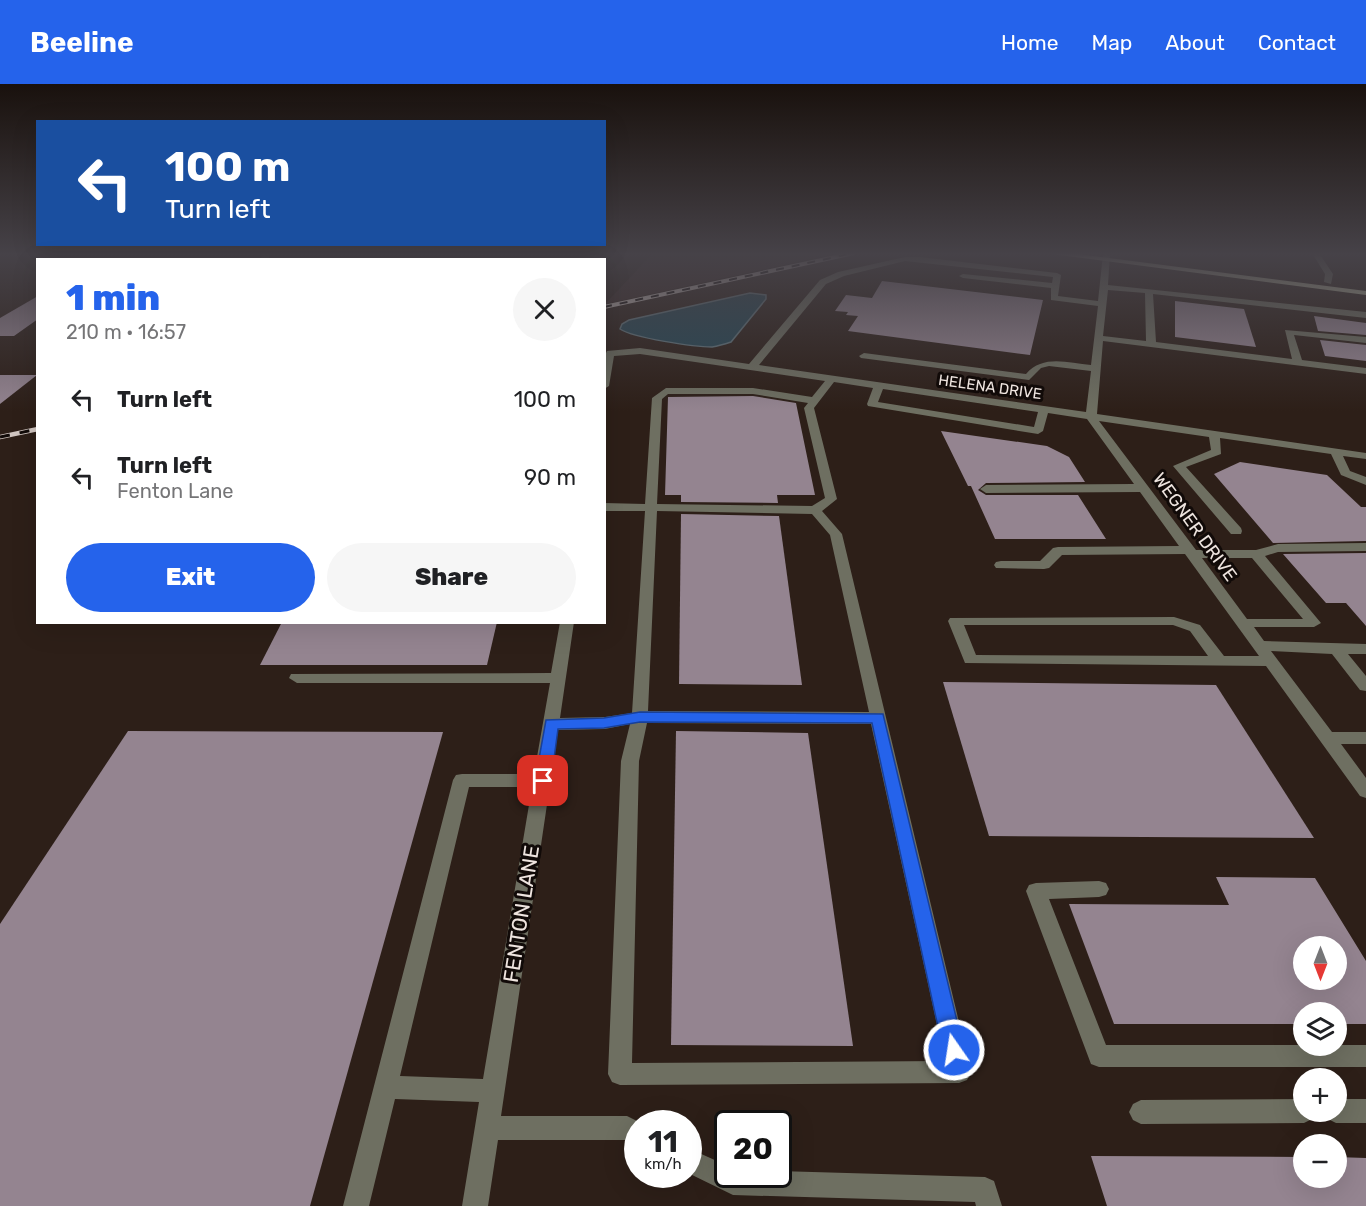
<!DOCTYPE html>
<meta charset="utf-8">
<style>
body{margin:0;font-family:Rubik,sans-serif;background:#f6f6f6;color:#202124;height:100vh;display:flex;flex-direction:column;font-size:22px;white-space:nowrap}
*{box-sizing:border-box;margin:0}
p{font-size:20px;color:#757577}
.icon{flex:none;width:33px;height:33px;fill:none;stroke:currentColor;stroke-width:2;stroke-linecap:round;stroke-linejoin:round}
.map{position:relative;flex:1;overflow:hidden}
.panel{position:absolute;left:36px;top:174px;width:570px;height:366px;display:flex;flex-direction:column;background:#fff;border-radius:0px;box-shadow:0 6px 24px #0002}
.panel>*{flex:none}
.hud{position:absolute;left:36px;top:36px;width:570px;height:126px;border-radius:0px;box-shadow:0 6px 24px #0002;background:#1a4fa0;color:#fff;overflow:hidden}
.needle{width:39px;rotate:180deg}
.tools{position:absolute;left:1293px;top:852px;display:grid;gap:12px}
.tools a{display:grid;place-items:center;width:54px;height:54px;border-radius:50%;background:#fff;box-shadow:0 6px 24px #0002;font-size:30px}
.speed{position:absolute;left:624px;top:1026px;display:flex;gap:12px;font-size:30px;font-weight:700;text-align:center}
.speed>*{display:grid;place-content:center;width:78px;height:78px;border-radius:50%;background:#fff;box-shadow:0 6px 24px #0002;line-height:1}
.speed small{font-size:15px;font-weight:400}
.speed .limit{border:3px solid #111;border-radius:9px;background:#fff;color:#111}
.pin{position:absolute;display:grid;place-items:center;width:51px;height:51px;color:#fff;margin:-26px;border-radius:12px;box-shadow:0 3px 9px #0006}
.me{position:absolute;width:66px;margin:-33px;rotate:347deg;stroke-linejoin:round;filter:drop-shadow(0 0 4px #0008)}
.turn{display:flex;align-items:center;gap:21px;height:126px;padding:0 30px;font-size:27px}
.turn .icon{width:78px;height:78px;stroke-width:2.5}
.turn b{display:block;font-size:42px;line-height:51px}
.round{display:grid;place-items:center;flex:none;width:63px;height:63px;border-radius:32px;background:#f6f6f6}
.overview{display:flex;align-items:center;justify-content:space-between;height:102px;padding:0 30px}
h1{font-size:36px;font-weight:800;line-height:45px;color:#2563eb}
.button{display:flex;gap:12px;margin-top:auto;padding:12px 30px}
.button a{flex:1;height:69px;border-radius:36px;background:#2563eb;color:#fff;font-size:24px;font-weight:800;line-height:69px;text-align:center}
.button a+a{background:#f6f6f6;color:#202124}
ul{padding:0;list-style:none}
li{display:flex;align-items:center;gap:18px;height:78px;padding:0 30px}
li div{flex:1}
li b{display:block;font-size:22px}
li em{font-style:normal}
header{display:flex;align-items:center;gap:36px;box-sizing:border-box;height:84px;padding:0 30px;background:#2563eb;color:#fff}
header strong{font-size:28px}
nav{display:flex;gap:33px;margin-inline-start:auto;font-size:21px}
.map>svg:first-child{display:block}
.commercial{fill:#3b2825}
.water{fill:#254755;stroke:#61767e;stroke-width:1.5}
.building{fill:#948490;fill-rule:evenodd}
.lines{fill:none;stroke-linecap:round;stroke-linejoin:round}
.minor{fill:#6e6f61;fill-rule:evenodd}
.major{fill:#bbbda0;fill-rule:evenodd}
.rail-far1-casing{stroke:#d1c6c1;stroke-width:4}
.rail-casing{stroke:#d1c6c1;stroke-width:4.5}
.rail-far1{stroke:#110a08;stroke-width:2;stroke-dasharray:8;stroke-linecap:butt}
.rail{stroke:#110a08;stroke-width:3;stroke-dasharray:10;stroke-linecap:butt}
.route{fill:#2563eb;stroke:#184099;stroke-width:1.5}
.labels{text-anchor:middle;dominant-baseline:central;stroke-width:6;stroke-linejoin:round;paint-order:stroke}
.far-street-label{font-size:15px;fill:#eee4df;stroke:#110a08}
.street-label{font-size:18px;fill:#eee4df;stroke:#110a08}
.near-street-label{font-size:21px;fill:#eee4df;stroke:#110a08}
</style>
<header>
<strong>Beeline</strong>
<nav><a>Home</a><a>Map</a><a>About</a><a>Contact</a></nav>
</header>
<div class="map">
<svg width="1366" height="1122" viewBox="0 0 1366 1122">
<rect width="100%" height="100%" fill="#2d1f18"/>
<polygon class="commercial" points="653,169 839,169 605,220"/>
<path class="water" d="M750,209L766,211V215L731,258C725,260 718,262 712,263C695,263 633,254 620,245L622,240L629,236Z"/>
<g class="building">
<polygon points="882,197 1043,216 1030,271 848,247 858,232 846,231 848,228 835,227 846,211 872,214"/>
<polygon points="38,212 38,235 14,252 0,252 0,234"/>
<polygon points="1175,217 1244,225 1256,263 1175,253"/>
<polygon points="1314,232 1366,239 1366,251 1318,247"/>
<polygon points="1320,256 1366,261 1366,277 1325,272"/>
<polygon points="0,291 37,291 0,320"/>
<polygon points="753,312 796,319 815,411 777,411 778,419 681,418 681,411 665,411 668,313"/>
<polygon points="941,347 1047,362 1069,373 1085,398 986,399 978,406 986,411 1078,411 1106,455 995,455 971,402 968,402"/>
<polygon points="1240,378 1327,391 1361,423 1366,423 1366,457 1273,459 1214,390"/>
<polygon points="681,430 779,432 802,601 679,600"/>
<polygon points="1366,469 1366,542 1346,519 1326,519 1283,470"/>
<polygon points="282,538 497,538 487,581 260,581"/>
<polygon points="943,598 1216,601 1314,754 989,752"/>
<polygon points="128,647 443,648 310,1122 0,1122 0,840"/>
<polygon points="676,647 808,649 853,962 671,961"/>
<path d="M1216,793L1315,794L1366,877V940H1336V928H1304V940H1114L1069,820L1229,821ZM1304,862H1336V896H1304Z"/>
<polygon points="1091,1072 1304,1073 1304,1094 1336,1094 1336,1073 1366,1074 1366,1122 1107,1122"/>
</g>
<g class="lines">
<g class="minor">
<polygon points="264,169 272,169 267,176 259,176"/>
<path d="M1110,169L1108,201L1366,228V234L1153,210L1156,258L1292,275L1285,246L1366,253V259L1294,251L1302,276L1366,284V290L1103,257L1097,330L1366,369V375L1343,372L1350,387L1366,393V401L1341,391L1331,370L1220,354L1221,370L1186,383L1241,444L1242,447L1241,450H1231L1173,382L1211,366L1209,353L1099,337L1196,466H1256L1278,460L1366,459V467L1278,468L1265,472L1321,539L1314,543H1254L1264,557L1366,560V570H1348L1366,592V607L1360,606L1332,570L1271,567L1332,648H1366V660H1341L1366,694V714L1360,712L1266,582L965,579L948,537L950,534L1174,533L1200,541L1224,572H1259L1185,470L1062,471L1049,484L1044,485L996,484L994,481L996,478L1001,477H1040L1053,464L1058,463L1179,462L1140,408L986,409L980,405L986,401L1134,400L1087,335L1048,329L1043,347L1038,350L868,322L867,320L873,304L834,298L814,324L837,415L822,427L842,450L971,988L967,996L959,999L620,1001L612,998L608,990L621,677L630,640L605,645L558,646L501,1032H627L643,1040H638V1062L625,1056H498L488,1122H462L479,1018L395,1015L369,1122H343L453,696L456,691L462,690H534L550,599H297L289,594L291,590L551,589L560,538H574L560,634L605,633L632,629L645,427H604V419L645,420L652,314L666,304H753L812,313L825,297L640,270L614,272L609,302L604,305V273L607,267L640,264L749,280L820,196L838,188L905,173H920L1057,189L1061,191L1058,212L1098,217L1103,170ZM905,177L1053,193L1052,199L963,190L959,192L963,194L1051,204V216L1098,222L1091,281C1068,279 1043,270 1026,290L864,269L859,272L861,274L1029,296L1041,284L1049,282L1091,287L1086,328L759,281L826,200L844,192ZM1108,206L1145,209L1146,257L1103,252ZM883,305L1038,328L1034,343L878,318ZM668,310H753L808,319L804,324L825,414L812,422L657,420L662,315ZM657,427L812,430L830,451L869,628L648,627ZM1202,474H1252L1303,535H1247ZM964,541H1173L1190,547L1208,572L976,571ZM647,639L871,640L945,977L632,979L639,677ZM469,703H532L483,995L400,992Z"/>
<polygon points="1312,169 1319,169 1333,190 1331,200 1324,198 1325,190"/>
<polygon points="1099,797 1106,799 1109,805 1106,811 1099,813 1049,815 1106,961 1366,961 1366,983 1099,983 1091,980 1026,807 1029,801 1036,799"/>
<polygon points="1304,1015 1304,1028 1316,1028 1312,1035 1304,1039 1141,1040 1133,1036 1129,1028 1133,1020 1141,1016"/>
<polygon points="1336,1015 1366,1015 1366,1039 1336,1039 1328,1035 1324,1028 1336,1028"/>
<polygon points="688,1064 728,1082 728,1090 778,1090 778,1087 985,1093 994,1097 1002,1122 976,1122 975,1118 733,1111 688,1089"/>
</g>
<polygon class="major" points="1044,169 1070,169 1366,207 1366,211"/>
<defs>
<polyline id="rail-far1" points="604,223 854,169"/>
<polyline id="rail" points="0,353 38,345"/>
</defs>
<use href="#rail-far1" class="rail-far1-casing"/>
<use href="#rail" class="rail-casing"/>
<use href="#rail-far1" class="rail-far1"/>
<use href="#rail" class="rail"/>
</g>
<linearGradient id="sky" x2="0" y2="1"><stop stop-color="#19110d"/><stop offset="0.52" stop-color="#464248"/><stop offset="1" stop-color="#464248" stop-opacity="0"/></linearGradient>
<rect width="1366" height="327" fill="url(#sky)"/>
<polygon class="route" points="640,628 883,630 964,966 961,973 954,976 946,973 943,966 872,639 640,638 604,644 558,645 551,697 548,701 537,701 535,697 546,636 604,634"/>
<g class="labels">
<g class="far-street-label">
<text transform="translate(990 303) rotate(8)">HELENA DRIVE</text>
</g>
<g class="street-label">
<text transform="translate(1195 443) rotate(54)">WEGNER DRIVE</text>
</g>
<g class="near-street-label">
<text transform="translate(521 830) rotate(-81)">FENTON LANE</text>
</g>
</g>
</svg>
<div class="tools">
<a><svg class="needle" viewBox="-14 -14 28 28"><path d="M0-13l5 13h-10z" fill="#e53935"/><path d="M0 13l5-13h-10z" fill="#757577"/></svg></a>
<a><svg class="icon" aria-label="layers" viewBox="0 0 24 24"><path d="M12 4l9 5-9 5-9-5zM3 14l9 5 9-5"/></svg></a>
<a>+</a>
<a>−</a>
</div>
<div class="speed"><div>11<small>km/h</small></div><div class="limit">20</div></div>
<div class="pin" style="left:543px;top:697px;background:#d93025"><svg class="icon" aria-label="arrive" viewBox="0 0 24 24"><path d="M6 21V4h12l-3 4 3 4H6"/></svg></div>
<svg class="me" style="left:954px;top:966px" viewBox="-20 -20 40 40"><circle r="17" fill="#2563eb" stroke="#fff" stroke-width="3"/><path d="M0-11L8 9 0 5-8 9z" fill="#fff"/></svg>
<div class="hud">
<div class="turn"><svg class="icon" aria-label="left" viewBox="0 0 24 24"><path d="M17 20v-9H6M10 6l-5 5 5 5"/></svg><div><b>100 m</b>Turn left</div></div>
</div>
<section class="panel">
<div class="overview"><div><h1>1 min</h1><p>210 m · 16:57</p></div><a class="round"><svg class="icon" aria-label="close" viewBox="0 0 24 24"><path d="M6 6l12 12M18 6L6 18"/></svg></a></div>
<ul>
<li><svg class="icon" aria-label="left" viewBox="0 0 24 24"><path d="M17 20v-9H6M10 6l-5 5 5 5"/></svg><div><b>Turn left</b></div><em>100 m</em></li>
<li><svg class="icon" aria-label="left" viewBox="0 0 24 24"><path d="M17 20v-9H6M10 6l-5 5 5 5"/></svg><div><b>Turn left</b><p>Fenton Lane</p></div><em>90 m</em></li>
</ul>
<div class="button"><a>Exit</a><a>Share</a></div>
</section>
</div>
